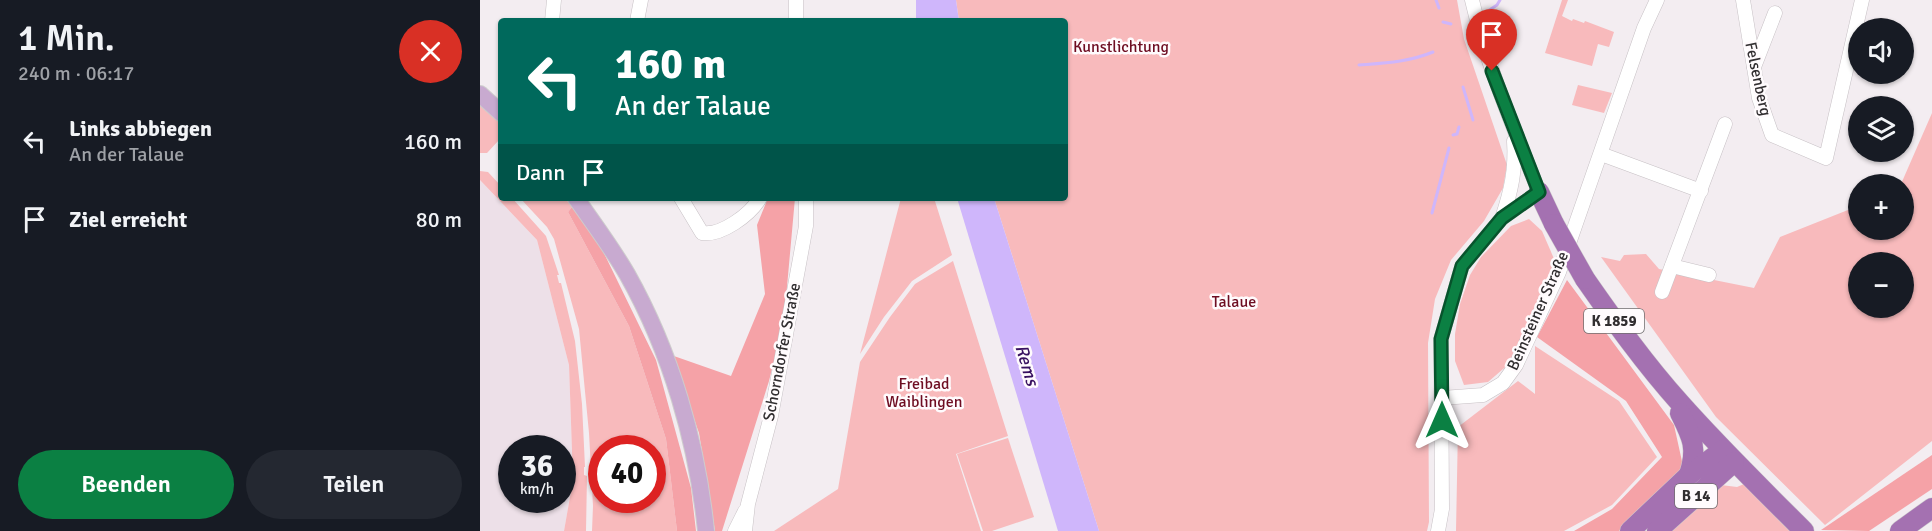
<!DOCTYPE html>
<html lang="de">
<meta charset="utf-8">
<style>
body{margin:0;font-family:Signika,sans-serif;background:#242831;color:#f1f3f6;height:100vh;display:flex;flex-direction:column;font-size:22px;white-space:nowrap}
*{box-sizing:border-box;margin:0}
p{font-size:20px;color:#9ea1a6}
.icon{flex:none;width:33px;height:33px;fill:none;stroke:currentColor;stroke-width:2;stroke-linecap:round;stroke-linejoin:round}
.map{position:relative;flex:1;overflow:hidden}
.details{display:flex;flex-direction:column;background:#171b24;width:480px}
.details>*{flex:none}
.guide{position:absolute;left:18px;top:18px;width:570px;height:183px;border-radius:6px;box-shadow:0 2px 4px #0004;background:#00695c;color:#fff;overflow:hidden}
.buttons{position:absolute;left:1368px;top:18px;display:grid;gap:12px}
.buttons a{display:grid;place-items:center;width:66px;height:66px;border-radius:50%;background:#171b24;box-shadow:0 2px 4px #0004;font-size:30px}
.speed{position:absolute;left:18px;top:435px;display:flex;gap:12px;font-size:30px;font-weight:700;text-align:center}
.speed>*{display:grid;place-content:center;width:78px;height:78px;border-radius:50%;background:#171b24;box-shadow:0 2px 4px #0004;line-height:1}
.speed small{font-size:15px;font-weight:400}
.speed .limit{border:9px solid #d22;background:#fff;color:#111}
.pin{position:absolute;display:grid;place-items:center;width:51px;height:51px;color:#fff;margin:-62px -26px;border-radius:50% 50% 50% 0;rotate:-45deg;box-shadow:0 0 6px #0007}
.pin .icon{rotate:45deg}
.me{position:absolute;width:66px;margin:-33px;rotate:0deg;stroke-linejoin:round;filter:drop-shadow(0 0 4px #0008)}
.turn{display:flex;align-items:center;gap:21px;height:126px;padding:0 18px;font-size:27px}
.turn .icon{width:78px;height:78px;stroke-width:2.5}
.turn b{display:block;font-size:42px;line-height:51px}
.then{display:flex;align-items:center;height:57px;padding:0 18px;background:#0003;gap:12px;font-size:22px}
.round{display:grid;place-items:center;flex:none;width:63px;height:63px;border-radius:32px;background:#242831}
.overview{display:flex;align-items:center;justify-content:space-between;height:102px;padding:0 18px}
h1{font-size:36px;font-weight:600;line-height:45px}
.primary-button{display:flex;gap:12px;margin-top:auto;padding:12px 18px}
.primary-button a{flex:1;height:69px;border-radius:36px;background:#0b8043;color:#fff;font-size:24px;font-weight:600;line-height:69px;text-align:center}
.primary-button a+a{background:#242831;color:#f1f3f6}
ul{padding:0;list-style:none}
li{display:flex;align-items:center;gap:18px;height:78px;padding:0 18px}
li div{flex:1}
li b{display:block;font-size:22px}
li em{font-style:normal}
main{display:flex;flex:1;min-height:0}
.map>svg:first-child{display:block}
.built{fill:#ede0e8;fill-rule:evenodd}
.green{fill:#f8babc;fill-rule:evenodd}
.forest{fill:#f5a2a7}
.water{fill:#cfb6fb}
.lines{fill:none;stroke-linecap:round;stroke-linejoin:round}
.stream{stroke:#cfb6fb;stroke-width:3}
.minor-casing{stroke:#c7c1c5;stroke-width:15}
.major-casing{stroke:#cecdcd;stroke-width:18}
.highway-casing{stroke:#cecdcd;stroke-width:21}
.minor{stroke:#fff;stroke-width:14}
.major{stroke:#c8aad0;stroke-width:16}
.highway{stroke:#a471b1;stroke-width:20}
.highway-bridge-casing{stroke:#cecdcd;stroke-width:21;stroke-linecap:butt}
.highway-bridge{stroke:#a471b1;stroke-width:20}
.route-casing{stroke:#07532c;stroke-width:15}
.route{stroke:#0b8043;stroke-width:10}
.labels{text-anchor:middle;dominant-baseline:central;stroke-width:5;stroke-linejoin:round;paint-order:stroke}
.shield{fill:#fffbfd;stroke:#6f6c6e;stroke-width:1.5}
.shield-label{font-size:15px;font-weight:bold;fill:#312e30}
.park-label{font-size:16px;fill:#6e0d22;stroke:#fffbfd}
.street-label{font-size:16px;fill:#312e30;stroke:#fffbfd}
.water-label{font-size:18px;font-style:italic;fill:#381160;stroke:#fffbfd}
</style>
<main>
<section class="details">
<div class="overview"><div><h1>1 Min.</h1><p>240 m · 06:17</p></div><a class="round" style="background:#d93025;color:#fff"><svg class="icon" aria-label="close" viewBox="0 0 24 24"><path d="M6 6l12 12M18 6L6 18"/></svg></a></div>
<ul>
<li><svg class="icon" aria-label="left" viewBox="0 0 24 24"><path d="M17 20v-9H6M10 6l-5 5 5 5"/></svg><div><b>Links abbiegen</b><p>An der Talaue</p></div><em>160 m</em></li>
<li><svg class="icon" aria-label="arrive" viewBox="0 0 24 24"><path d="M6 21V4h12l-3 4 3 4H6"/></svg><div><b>Ziel erreicht</b></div><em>80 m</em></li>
</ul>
<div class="primary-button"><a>Beenden</a><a>Teilen</a></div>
</section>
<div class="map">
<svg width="1452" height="531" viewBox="0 0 1452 531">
<rect width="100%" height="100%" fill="#f3edf1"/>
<path class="built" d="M0,180L57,240L89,365L93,480L84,531H0ZM32,448H82V500H32Z"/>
<g class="green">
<polygon points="476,0 977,0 984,39 1027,165 1023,188 1004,221 971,260 955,299 948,343 949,522 947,531 619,531 514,198 585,198 585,21 479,21"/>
<polygon points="1082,0 1088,0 1082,16 1092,21 1093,19 1104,23 1105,21 1134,32 1129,47 1118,44 1112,66 1065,53"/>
<polygon points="1098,85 1132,93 1124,113 1092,105"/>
<polygon points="0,104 21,123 21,133 18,136 19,140 7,153 0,153"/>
<path d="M1452,113V441L1345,525L1236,417L1121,257L1140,261L1144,255L1166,254L1179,269L1274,288L1300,237L1378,206V230H1424V184H1421ZM1378,262H1424V308H1378Z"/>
<polygon points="0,171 8,172 21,186 21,198 32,198 66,236 79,275 77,275 79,283 81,283 95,341 102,404 105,467 104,467 104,475 107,476 106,531 84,531 93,480 89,365 57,240 0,180"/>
<path d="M40,198H85L92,207L88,212L149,326L186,439L197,531H112L113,506L109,433L99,329L74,239L67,227ZM122,448H172V500H122Z"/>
<polygon points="421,198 454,198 472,255 432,281 404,317 380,354"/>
<polygon points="1049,219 1062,231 1075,261 1030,363 1008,382 984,385 975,361 975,334 980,304 990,275 1001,257 1031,226"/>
<polygon points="473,261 528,436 476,454 501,531 294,531 358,489 380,362 410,317 435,284"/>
<polygon points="1055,346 1139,401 1177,457 1132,505 1084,531 976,531 978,427 1038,381 1055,394"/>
<polygon points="528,438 554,517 512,531 503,531 477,454"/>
<polygon points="1264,484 1313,531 1192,531 1241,485 1257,487"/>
</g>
<g class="forest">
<polygon points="288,198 315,198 304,320 289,381 242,531 235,531 219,433 191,355 251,376 285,294 277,225"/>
<polygon points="92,207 119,243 176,360 211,488 216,531 197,531 186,439 149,326 88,212"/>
<polygon points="1087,280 1194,425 1203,466 1183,492 1139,531 1094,531 1132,509 1182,457 1146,401 1057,337"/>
<polygon points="1452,455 1452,489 1389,531 1341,530"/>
</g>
<g class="water">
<polygon points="436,0 476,0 479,21 436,21"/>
<polygon points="477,198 514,198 619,531 578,531"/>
</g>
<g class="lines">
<g class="stream">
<polyline points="956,0 959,8"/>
<polyline points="1005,13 1017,5 1020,0"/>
<polyline points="963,22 971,24"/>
<path d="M879,65C904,63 929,62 953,52"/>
<polyline points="983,87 993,120"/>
<polyline points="973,135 977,134 979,127"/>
<polyline points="952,213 969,148"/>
</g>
<defs>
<g id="minor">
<polyline points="316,0 316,21"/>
<polyline points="1263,0 1279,98 1292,135 1346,158 1382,0"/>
<polyline points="72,21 74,0"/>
<polyline points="157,21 161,0"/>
<polyline points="1274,67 1295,13"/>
<polyline points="1121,154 1221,191"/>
<path d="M201,198L222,233C241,236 270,215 280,198"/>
<path d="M1022,218C1031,192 1036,169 1034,141"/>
<polyline points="1192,266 1229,275"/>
<polyline points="1182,292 1245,124"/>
<polyline points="962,398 1003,395 1023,383 1036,365 1079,272 1164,28 1177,0"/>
<polyline points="255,531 265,511"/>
<polyline points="265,531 268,504 291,416 326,226 326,198"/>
<path d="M958,531L962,509L961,339L982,266L1022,218L1059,192C1034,129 1007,66 992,0"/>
</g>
<g id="major">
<polyline points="0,94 21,113"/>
<path d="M96,198C113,223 132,248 147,274C191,352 217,442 226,531"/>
</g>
<g id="highway">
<polyline points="1059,192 1074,224"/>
<path d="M1105,279C1135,322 1165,364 1200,403C1239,447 1282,489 1324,531"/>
<path d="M1200,413C1212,437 1218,448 1209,475"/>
<polyline points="1150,531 1209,475 1243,450"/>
<polyline points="1177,531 1254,462"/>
<polyline points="1420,531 1452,508"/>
</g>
</defs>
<use href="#minor" class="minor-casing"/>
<use href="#major" class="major-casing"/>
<use href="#highway" class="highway-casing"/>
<use href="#minor" class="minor"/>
<use href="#major" class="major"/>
<use href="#highway" class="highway"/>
<defs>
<polyline id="highway-bridge" points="1074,224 1105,279"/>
</defs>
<use href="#highway-bridge" class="highway-bridge-casing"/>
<use href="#highway-bridge" class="highway-bridge"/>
</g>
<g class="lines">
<defs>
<polyline id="route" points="962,420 961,339 982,266 1022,218 1059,192 1012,71"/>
</defs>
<use href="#route" class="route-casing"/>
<use href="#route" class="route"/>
</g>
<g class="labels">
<g class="shield">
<rect x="1104" y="309" width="60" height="24" rx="4.5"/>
<rect x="1195" y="484" width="42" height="24" rx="4.5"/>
</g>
<g class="shield-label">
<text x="1134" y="321">K 1859</text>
<text x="1216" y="496">B 14</text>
</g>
<g class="park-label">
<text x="641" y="47">Kunstlichtung</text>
<text x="754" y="302">Talaue</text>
<text x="444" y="384">Freibad<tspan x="444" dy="18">Waiblingen</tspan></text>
</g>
<g class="street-label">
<text transform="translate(1278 79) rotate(78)">Felsenberg</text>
<text transform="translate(1058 311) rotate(-66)">Beinsteiner Straße</text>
<text transform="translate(302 352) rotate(-79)">Schorndorfer Straße</text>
</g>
<g class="water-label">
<text transform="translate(547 365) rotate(73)">Rems</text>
</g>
</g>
</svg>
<div class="buttons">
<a><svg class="icon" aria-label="sound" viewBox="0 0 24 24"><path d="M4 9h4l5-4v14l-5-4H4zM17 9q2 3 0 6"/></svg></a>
<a><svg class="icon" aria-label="layers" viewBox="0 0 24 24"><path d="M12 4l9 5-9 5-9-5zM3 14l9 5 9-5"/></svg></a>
<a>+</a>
<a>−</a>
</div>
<div class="speed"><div>36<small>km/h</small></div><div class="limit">40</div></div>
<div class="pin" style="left:1012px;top:71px;background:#d93025"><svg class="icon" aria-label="arrive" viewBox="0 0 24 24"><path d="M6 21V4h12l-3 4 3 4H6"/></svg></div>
<svg class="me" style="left:962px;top:420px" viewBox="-20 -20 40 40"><path d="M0-17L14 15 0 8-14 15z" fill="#0b8043" stroke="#fff" stroke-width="4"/></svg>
<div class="guide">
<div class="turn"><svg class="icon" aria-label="left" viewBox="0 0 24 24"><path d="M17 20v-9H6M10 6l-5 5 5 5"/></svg><div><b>160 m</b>An der Talaue</div></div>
<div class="then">Dann<svg class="icon" aria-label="arrive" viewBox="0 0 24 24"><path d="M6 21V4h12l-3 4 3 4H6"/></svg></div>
</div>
</div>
</main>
